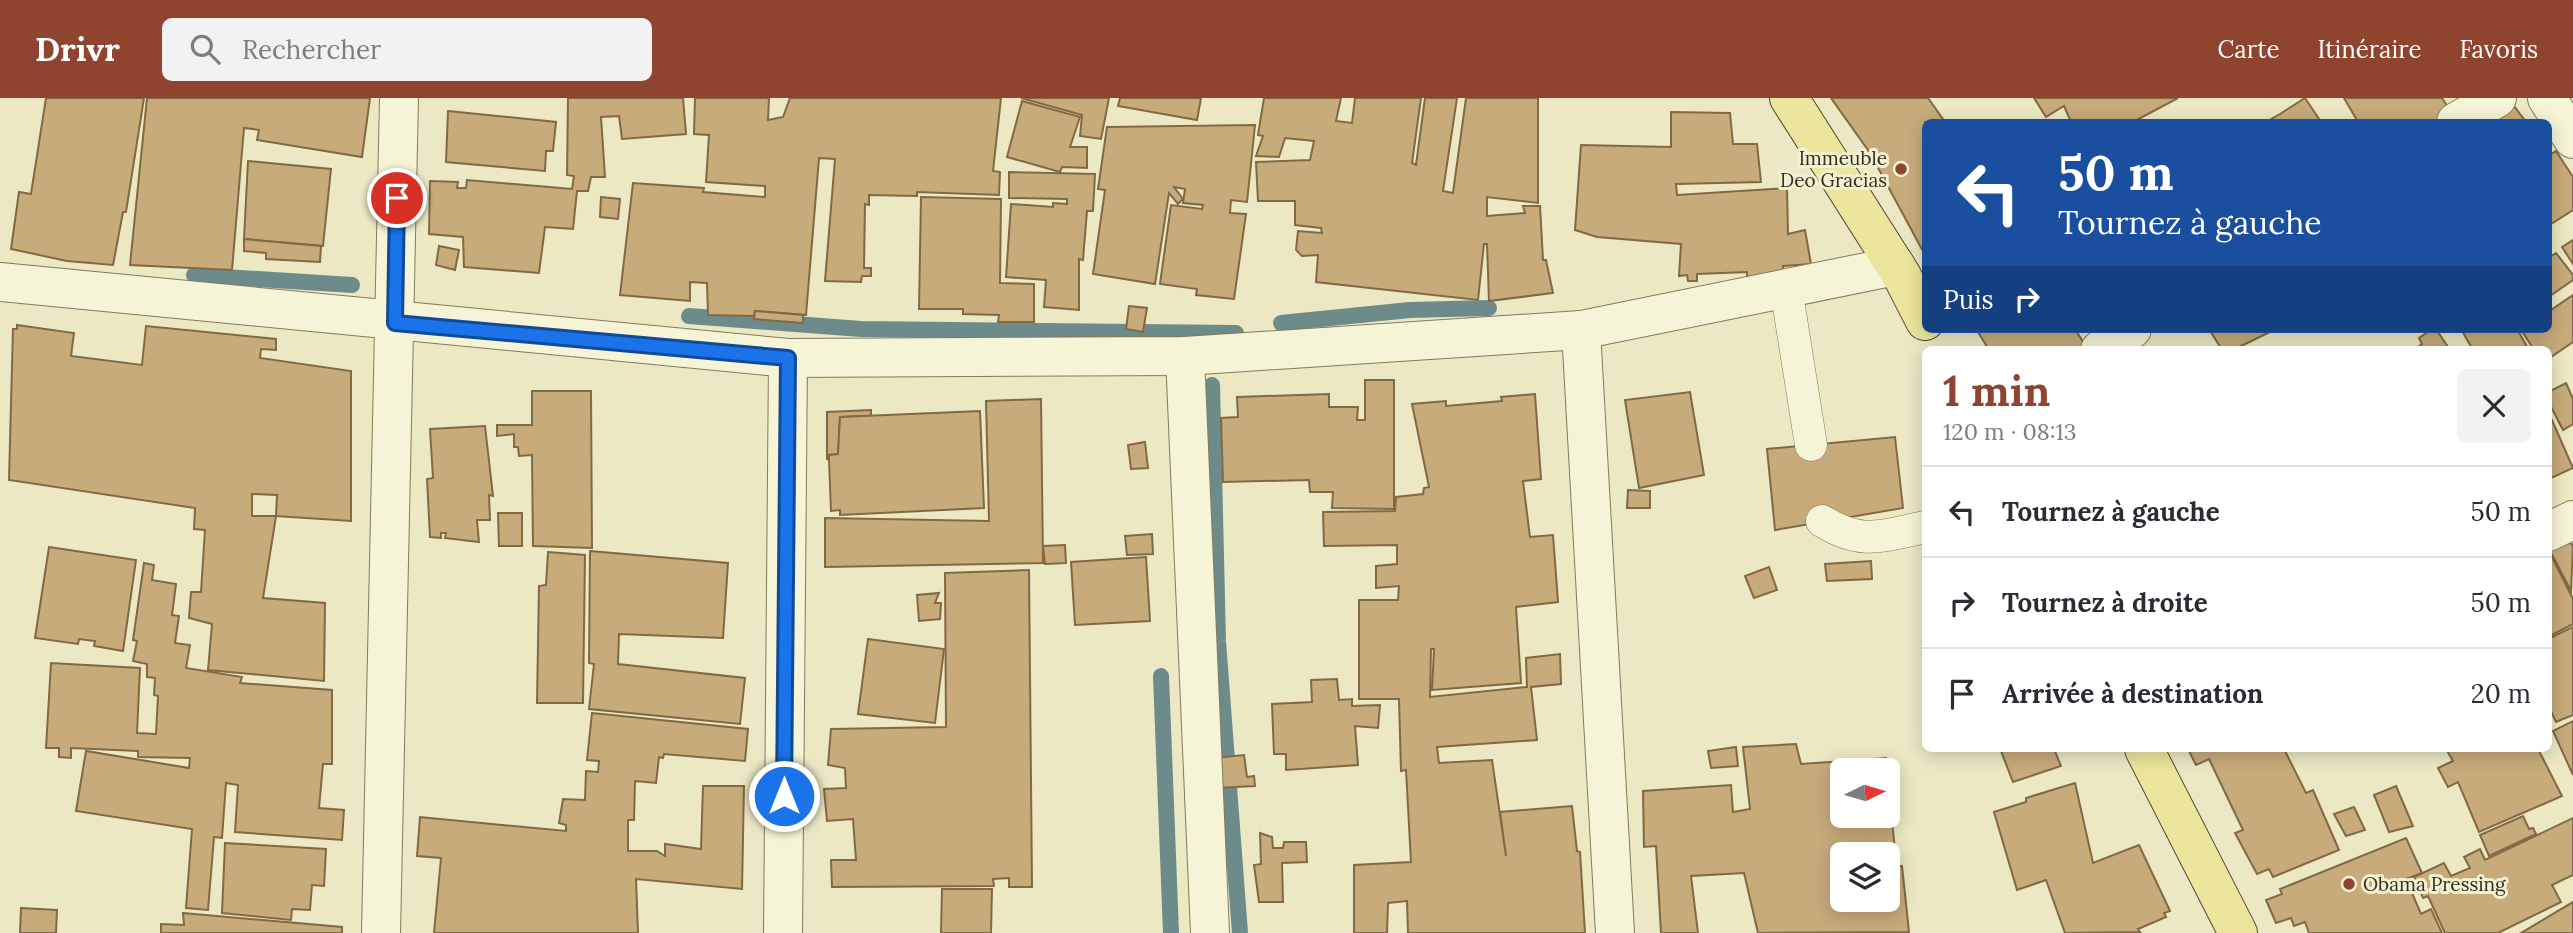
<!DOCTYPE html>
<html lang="fr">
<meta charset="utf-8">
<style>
body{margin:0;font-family:Lora,serif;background:#f2f2f3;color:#2b2b33;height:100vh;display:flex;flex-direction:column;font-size:26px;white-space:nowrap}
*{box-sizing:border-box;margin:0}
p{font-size:23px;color:#7c7c81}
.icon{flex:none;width:38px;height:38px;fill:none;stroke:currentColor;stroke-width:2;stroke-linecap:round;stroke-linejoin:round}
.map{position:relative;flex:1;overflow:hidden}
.side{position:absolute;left:1922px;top:248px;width:630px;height:406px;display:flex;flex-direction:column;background:#fff;border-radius:10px;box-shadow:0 4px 18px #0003}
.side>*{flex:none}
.banner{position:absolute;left:1922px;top:21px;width:630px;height:214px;border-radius:10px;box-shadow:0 4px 18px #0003;background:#1a4fa0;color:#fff;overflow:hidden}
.needle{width:46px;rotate:85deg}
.tools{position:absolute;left:1830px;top:660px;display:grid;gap:14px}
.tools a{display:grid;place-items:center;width:70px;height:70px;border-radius:10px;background:#fff;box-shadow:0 4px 18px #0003;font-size:35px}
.pin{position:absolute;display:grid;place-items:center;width:60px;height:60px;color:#fff;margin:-30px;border:4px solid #fff;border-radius:50%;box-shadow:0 2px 7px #0007}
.me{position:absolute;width:77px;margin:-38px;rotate:0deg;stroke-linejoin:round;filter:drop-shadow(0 0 5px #0008)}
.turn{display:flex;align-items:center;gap:24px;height:147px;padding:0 21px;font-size:32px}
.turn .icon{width:91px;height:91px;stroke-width:2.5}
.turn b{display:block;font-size:49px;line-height:60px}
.then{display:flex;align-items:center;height:66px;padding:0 21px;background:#0003;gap:14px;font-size:26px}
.round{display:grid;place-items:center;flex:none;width:74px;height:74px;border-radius:10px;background:#f2f2f3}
.overview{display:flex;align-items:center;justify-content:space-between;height:119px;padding:0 21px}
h1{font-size:42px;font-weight:700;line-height:52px;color:#8f442f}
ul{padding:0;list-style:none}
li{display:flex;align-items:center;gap:21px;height:91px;padding:0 21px;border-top:2px solid #e1e1e2}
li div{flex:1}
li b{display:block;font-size:26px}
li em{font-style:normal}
header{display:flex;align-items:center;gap:42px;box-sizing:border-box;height:98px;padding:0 35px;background:#8f442f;color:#fff}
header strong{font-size:33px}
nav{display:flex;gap:38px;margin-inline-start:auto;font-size:24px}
.search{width:490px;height:63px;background:#f2f2f3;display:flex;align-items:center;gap:18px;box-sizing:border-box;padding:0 24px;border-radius:10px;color:#7c7c81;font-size:26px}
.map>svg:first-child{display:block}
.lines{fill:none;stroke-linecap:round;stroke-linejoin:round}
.stream{stroke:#6d8b8b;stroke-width:16}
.building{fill:#c7ab7b;stroke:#816943;stroke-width:2;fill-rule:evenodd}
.lane-casing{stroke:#847a5b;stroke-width:33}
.street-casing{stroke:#847a5b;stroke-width:40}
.primary-casing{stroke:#52472f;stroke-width:40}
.lane{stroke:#f6f4d6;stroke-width:32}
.street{stroke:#f6f4d6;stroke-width:38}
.primary{stroke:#ece59d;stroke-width:38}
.route-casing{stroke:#114b97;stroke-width:18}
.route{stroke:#1a73e8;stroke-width:12}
.poi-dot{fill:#8f442f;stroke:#f3f1d2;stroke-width:2.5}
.labels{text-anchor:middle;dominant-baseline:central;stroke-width:6;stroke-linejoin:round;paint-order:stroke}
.poi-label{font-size:19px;fill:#352e1e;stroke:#f3f1d2;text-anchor:end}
</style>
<header>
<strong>Drivr</strong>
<div class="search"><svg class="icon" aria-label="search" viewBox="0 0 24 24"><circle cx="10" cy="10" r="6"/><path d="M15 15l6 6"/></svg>Rechercher</div>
<nav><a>Carte</a><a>Itinéraire</a><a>Favoris</a></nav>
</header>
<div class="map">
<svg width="2573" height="835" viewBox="0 0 2573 835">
<rect width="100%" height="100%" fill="#ebe8c3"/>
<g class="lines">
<g class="stream">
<polyline points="194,177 352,187"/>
<polyline points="689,218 861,231 1236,235"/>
<polyline points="1281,225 1410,212 1489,210"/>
<polyline points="1212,287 1218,543 1240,835"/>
<polyline points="1161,578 1171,835"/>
</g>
</g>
<g class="building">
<polygon points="46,0 144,0 126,114 123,114 113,167 67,163 11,151 19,94 31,96"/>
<polygon points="147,0 370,0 362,59 257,42 259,32 244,30 232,172 130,167"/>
<polygon points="568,0 683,0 686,36 622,41 619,18 601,19 605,79 591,79 588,93 577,93 573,131 545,129 539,175 464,169 463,139 429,136 430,83 458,84 457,90 466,90 467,82 572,91 574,78 567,77"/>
<polygon points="695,0 769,0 768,22 783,19 790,0 1001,0 993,73 1000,74 999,97 917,94 917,98 869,97 869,107 865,106 864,170 871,170 871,178 862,178 861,184 825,183 835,61 819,60 806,217 755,213 754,218 708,217 707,185 690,184 690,203 620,197 633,85 704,90 703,94 765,99 765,88 706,84 709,37 694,36"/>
<polygon points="1021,0 1109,0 1101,41 1080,38 1082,17"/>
<polygon points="1120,0 1201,0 1197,22 1118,8"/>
<polygon points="1264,0 1341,0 1336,23 1352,25 1355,0 1421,0 1412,65 1416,67 1425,0 1457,0 1443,93 1453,95 1466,0 1538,0 1538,105 1487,99 1487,118 1525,115 1523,108 1540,108 1543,162 1546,162 1553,195 1489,203 1487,146 1484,146 1478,202 1316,184 1318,157 1302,158 1296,152 1298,133 1322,135 1321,130 1295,127 1295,103 1258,103 1256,64 1310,62 1314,43 1285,40 1279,59 1256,58 1263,38 1258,37"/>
<polygon points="1831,0 1928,0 1945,24 1925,24 1925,157 1870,55"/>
<polygon points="2034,0 2178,0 2133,24 2071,24 2064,8 2046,19"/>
<polygon points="2305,0 2321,24 2266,24 2280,16"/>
<polygon points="2344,0 2442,0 2454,18 2444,24 2358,24"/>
<polygon points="2508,0 2526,24 2463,24"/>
<polygon points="1022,3 1080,19 1070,49 1087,49 1087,70 1062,69 1060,74 1007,59"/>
<polygon points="448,13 556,24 553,53 546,53 545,73 446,64"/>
<polygon points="1671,14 1730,15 1733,46 1757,46 1761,84 1676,86 1677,97 1787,90 1788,136 1805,132 1811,166 1783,168 1784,176 1747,180 1747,174 1697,176 1697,183 1688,183 1687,177 1679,178 1681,146 1597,139 1575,132 1581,47 1671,49"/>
<polygon points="1255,27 1247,104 1231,102 1230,115 1246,116 1234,201 1196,197 1197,191 1160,186 1171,107 1202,111 1203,107 1183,105 1185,91 1174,89 1183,101 1178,106 1169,95 1155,186 1093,176 1105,92 1098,91 1107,29"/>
<polygon points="2556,53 2573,79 2573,112 2548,128 2548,58"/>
<polygon points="248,63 331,71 323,148 244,141"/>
<polygon points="1009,74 1095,76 1093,113 1087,113 1083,162 1079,161 1079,212 1044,209 1046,182 1006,179 1011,106 1053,109 1053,105 1067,106 1067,101 1009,100"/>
<polygon points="601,99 620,101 618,121 600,119"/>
<polygon points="921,99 1001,101 1000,185 1034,186 1034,224 998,224 999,217 963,216 963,211 919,211"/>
<polygon points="244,141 321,148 320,164 266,161 266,155 244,153"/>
<polygon points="2573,142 2573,166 2562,149"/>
<polygon points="439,148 459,152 455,172 436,167"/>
<polygon points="2556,155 2573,177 2573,182 2550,198 2548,160"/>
<polygon points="2573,197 2573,244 2548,261 2548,252 2534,252 2522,233 2548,231 2548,214"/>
<polygon points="1129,208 1147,210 1143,234 1126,231"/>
<polygon points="755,213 803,217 803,225 754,221"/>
<path d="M17,227L74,235L71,258L142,267L146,228L276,241V252L261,251L260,260L351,273V423L276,418L263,500L325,505L324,583L208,572L212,526L189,520L191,494H201L205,432L194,431L195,410L9,382L13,231H17ZM252,396L277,397L276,418H252Z"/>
<polygon points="1981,231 2075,231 2088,252 1989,252 1978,234"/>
<polygon points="2209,231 2276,231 2233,252 2222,252"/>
<polygon points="2432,231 2436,231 2450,252 2414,252 2422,246 2419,240"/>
<polygon points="2461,231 2517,231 2529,252 2473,252"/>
<polygon points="1365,282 1394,282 1394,411 1332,410 1333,394 1310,394 1309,382 1223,384 1221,320 1238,319 1237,299 1329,296 1329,309 1358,309 1357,322 1365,322"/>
<polygon points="2566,285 2573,301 2573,326 2563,332 2548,303 2548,294"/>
<polygon points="532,293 591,293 592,450 533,448 532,357 519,358 518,349 514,349 514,336 497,338 497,327 532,327"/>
<polygon points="1690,294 1704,377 1639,390 1625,302"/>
<polygon points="1535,296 1541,381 1523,383 1530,439 1553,437 1558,504 1516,509 1521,585 1432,592 1434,551 1431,551 1430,599 1527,589 1526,560 1560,556 1561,586 1531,589 1537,642 1437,649 1439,665 1492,662 1506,758 1500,714 1572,708 1577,753 1580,754 1585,835 1408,835 1407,803 1388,805 1387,835 1354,835 1354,767 1411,764 1406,672 1401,673 1399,601 1359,601 1359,502 1398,502 1399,488 1376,490 1376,468 1397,466 1397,447 1324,448 1323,414 1395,413 1396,399 1423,396 1424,390 1429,389 1412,306 1446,303 1446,308 1502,303 1501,299"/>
<polygon points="1041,301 1043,465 825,469 825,420 989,423 986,303"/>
<polygon points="871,312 871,318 840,319 838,356 829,357 827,362 827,314"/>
<polygon points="980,313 984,410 840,417 840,412 831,413 829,361 829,357 838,356 840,319"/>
<polygon points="2548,313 2573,370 2549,381 2548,379"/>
<polygon points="485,328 493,398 489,397 490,422 477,422 479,444 445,440 446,435 441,435 441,440 430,439 427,381 433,380 430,331"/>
<polygon points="1895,339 1903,410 1775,432 1767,351"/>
<polygon points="1145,344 1148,370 1131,371 1128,347"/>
<polygon points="1628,392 1650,393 1650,410 1627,410"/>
<polygon points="498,415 522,415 522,448 499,448"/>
<polygon points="1152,436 1153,456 1127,457 1125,438"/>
<polygon points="2569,441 2573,449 2571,493 2549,451"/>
<polygon points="1065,447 1066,465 1045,466 1043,448"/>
<polygon points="49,449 136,462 123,553 94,548 95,543 79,541 78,546 35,540"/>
<polygon points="590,453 728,465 723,540 619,536 618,566 745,580 740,626 589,611 594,566 589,565"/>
<polygon points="548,454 585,457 583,605 537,605 539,488 546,487"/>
<polygon points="1146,459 1150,523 1075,527 1071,464"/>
<polygon points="2552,459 2573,501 2573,526 2548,539 2548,461"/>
<polygon points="1871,463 1872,481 1827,483 1825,466"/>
<polygon points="144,465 154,467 152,482 176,486 172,517 179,518 175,545 190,547 186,570 242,579 240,585 332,592 332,666 323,666 319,710 344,712 342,742 235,734 238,687 226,685 222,740 214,739 208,812 186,810 192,731 76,713 86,653 189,670 190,660 138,659 138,653 71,650 71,660 59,659 59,650 46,650 51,565 140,570 137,635 156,636 158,598 154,597 155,580 147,579 147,566 133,563 137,543 133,542"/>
<polygon points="1769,469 1777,492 1754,500 1745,478"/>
<polygon points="1029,472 1032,789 1009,789 1009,780 993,781 994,788 832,789 831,762 856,762 853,721 827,723 824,691 846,690 845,670 828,667 831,631 946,629 945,475"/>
<polygon points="939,495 935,505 941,505 940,521 919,523 917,497"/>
<polygon points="2573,529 2573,617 2556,624 2548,607 2548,541"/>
<polygon points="868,541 944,551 935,625 858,616"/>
<polygon points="1337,581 1339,602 1352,601 1352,608 1380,607 1378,630 1355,628 1358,667 1286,672 1286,656 1274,656 1272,606 1312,604 1311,582"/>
<polygon points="592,615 748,631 745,663 664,656 663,660 659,659 656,685 635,683 634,722 628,722 628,753 657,753 665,758 665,746 701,751 703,688 744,688 742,791 636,781 638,835 434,835 441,760 417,758 420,719 566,733 566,727 559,725 563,701 585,702 586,673 598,674 599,663 587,662"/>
<polygon points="2573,623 2573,677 2553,633"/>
<polygon points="1796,646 1801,666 1886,660 1887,672 1843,672 1843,718 1888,718 1888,683 1895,752 1838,758 1843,774 1843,802 1888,802 1888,769 1902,768 1909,834 1758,835 1744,775 1691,778 1698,835 1661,835 1656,748 1644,749 1643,693 1731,687 1733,714 1750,711 1743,649"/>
<polygon points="1736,649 1738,668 1711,670 1708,653"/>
<polygon points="2007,651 2054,651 2061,668 2013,684 2001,653"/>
<polygon points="2188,651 2284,651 2306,695 2313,692 2339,752 2273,779 2269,771 2257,776 2235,735 2243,732 2209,661 2196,667"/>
<polygon points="2446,651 2538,651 2562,698 2479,734 2458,684 2448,689 2438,670 2453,663"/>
<polygon points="1244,657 1247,679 1254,678 1255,688 1216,690 1215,660"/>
<polygon points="2075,685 2093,765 2139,747 2170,813 2164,815 2166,819 2138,831 2140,834 2065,835 2046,782 2017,792 1994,714 2026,704 2026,700"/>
<polygon points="2396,688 2413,728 2389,734 2374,697"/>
<polygon points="2354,709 2365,732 2346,738 2334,716"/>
<polygon points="2523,718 2529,731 2533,730 2536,736 2489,758 2480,737"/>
<polygon points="2573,720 2573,777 2552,787 2561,804 2498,835 2445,835 2428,798 2423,800 2414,779 2444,765 2451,778 2470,770 2464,759 2480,751 2485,762"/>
<polygon points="1260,735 1272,739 1273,750 1283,750 1284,744 1306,744 1307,764 1282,765 1283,804 1259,804 1254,767 1261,766"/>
<polygon points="2406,740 2422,775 2406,781 2421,816 2431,811 2442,835 2309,835 2305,824 2294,828 2291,820 2276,825 2266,802 2282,796 2280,791"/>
<polygon points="225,745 326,751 324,788 312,787 310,812 292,811 291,822 222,815"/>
<polygon points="942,791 992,791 991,835 941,835"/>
<polygon points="2573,804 2573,835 2521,835"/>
<polygon points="21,810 57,812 56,835 20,835"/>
<polygon points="183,815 342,829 342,835 161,835 161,826 184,827"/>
</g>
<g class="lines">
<defs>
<g id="lane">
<polyline points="1786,190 1811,347"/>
<path d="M1822,423C1862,448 1882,438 1925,429"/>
</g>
<g id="street">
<polyline points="2547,0 2573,41"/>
<polyline points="2456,24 2497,0"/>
<polyline points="0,184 788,260 1185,258 1581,232 1896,168"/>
<polyline points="1581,232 1615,835"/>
<polyline points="2100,252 2132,231"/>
<polyline points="1185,258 1210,835"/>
<polyline points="2548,434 2573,422"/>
<polyline points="381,835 399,0"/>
<polyline points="783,835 788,260"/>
</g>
<g id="primary">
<polyline points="1789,0 1902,178 1925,223"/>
<polyline points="2144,651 2238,835"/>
</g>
</defs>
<use href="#lane" class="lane-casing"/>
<use href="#street" class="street-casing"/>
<use href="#primary" class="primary-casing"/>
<use href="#lane" class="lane"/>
<use href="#street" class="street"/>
<use href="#primary" class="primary"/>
</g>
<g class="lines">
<defs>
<polyline id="route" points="397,100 395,225 788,260 784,698"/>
</defs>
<use href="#route" class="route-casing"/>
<use href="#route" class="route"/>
</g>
<g class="poi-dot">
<circle cx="1901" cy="71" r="7"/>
<circle cx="2349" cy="786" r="7"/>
</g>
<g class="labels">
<g class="poi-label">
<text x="1887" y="60">Immeuble<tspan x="1887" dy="22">Deo Gracias</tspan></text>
<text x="2363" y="786" text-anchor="start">Obama Pressing</text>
</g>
</g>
</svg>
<div class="tools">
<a><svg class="needle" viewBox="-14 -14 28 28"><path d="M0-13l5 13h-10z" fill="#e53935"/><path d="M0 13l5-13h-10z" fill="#7c7c81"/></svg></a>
<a><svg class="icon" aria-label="layers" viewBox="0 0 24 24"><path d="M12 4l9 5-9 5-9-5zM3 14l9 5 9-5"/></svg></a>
</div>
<div class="pin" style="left:397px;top:100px;background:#d93025"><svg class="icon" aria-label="arrive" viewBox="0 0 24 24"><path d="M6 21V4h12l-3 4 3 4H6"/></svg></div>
<svg class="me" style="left:784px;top:698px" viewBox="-20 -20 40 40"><circle r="17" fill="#1a73e8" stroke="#fff" stroke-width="3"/><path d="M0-11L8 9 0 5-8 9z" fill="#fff"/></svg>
<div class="banner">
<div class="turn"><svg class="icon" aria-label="left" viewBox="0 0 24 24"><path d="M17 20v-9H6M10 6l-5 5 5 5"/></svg><div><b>50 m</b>Tournez à gauche</div></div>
<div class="then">Puis<svg class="icon" aria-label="right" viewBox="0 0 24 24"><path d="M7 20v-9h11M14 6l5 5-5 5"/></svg></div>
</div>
<section class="side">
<div class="overview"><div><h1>1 min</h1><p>120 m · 08:13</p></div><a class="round"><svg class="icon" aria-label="close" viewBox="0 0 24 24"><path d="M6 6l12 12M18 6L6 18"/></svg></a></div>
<ul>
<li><svg class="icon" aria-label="left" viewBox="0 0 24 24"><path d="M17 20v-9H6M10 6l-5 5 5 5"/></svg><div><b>Tournez à gauche</b></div><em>50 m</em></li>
<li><svg class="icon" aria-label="right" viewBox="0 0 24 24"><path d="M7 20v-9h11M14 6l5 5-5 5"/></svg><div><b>Tournez à droite</b></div><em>50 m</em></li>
<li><svg class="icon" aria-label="arrive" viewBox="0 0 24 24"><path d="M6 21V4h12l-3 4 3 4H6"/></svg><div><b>Arrivée à destination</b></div><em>20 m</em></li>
</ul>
</section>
</div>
